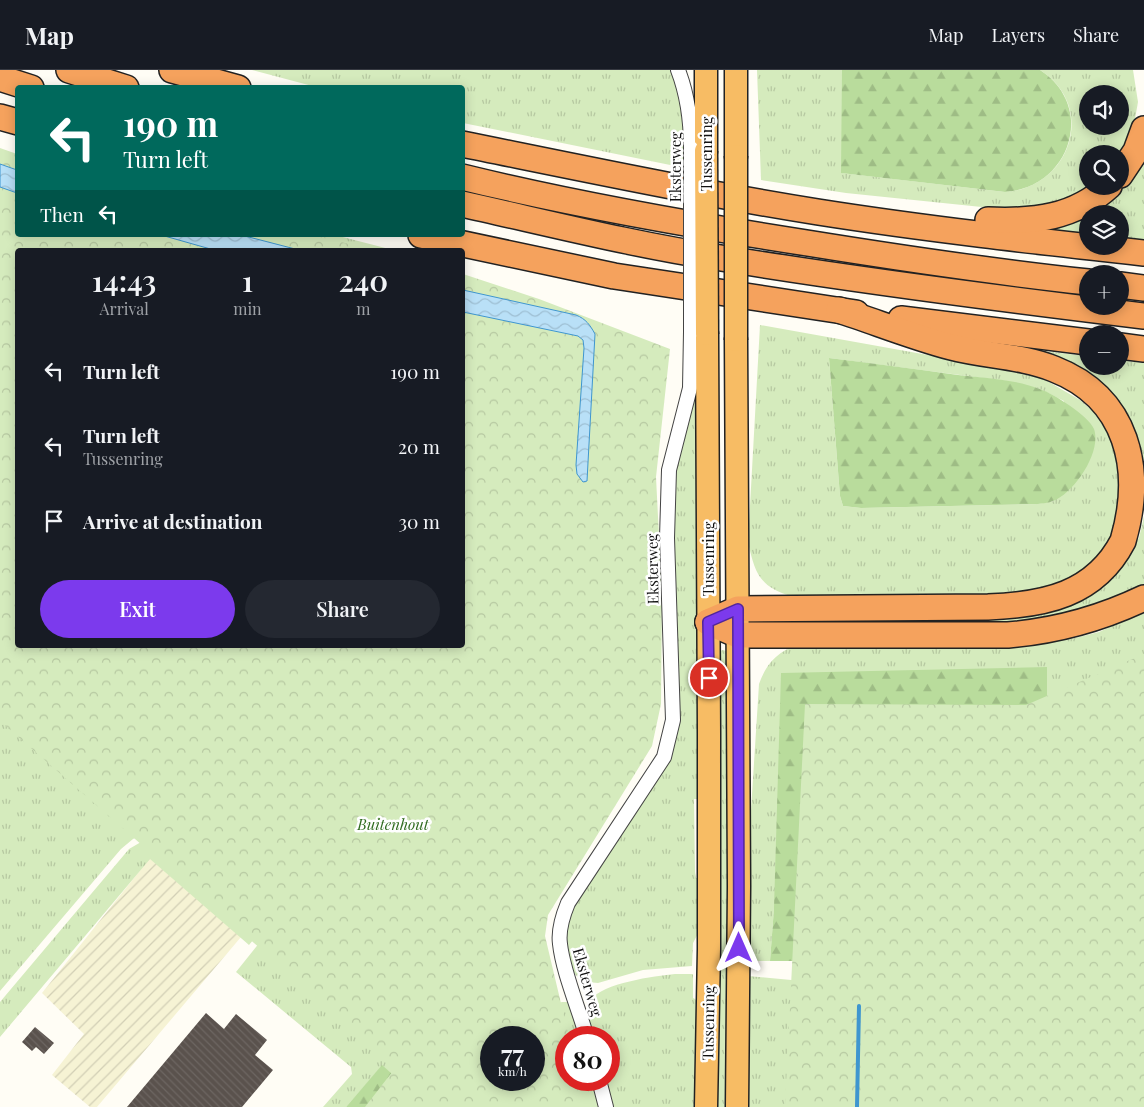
<!DOCTYPE html>
<meta charset="utf-8">
<style>
body{margin:0;font-family:"Playfair Display",serif;background:#242831;color:#f1f3f6;height:100vh;display:flex;flex-direction:column;font-size:19px;white-space:nowrap}
*{box-sizing:border-box;margin:0}
p{font-size:16px;color:#9ea1a6}
.icon{flex:none;width:28px;height:28px;fill:none;stroke:currentColor;stroke-width:2;stroke-linecap:round;stroke-linejoin:round}
.map{position:relative;flex:1;overflow:hidden}
.sheet{position:absolute;left:15px;top:178px;width:450px;height:400px;display:flex;flex-direction:column;background:#171b24;border-radius:5px;box-shadow:0 2px 12px #0003}
.sheet>*{flex:none}
.hud{position:absolute;left:15px;top:15px;width:450px;height:152px;border-radius:5px;box-shadow:0 2px 12px #0003;background:#00695c;color:#fff;overflow:hidden}
.fabs{position:absolute;left:1079px;top:15px;display:grid;gap:10px}
.fabs a{display:grid;place-items:center;width:50px;height:50px;border-radius:50%;background:#171b24;box-shadow:0 2px 12px #0003;font-size:25px}
.speed{position:absolute;left:480px;top:956px;display:flex;gap:10px;font-size:25px;font-weight:700;text-align:center}
.speed>*{display:grid;place-content:center;width:65px;height:65px;border-radius:50%;background:#171b24;box-shadow:0 2px 12px #0003;line-height:1}
.speed small{font-size:12px;font-weight:400}
.speed .limit{border:8px solid #d22;background:#fff;color:#111}
.pin{position:absolute;display:grid;place-items:center;width:42px;height:42px;color:#fff;margin:-21px;border:2px solid #fff;border-radius:50%;box-shadow:0 1px 5px #0007}
.me{position:absolute;width:55px;margin:-28px;rotate:0deg;stroke-linejoin:round;filter:drop-shadow(0 0 4px #0008)}
.turn{display:flex;align-items:center;gap:18px;height:105px;padding:0 25px;font-size:22px}
.turn .icon{width:65px;height:65px;stroke-width:2.5}
.turn b{display:block;font-size:35px;line-height:42px}
.then{display:flex;align-items:center;height:48px;padding:0 25px;background:#0003;gap:10px;font-size:19px}
.eta{display:flex;justify-content:space-evenly;align-items:center;height:85px;text-align:center}
.eta b{font-size:30px;font-weight:600;line-height:35px}
.primary-button{display:flex;gap:10px;margin-top:auto;padding:10px 25px}
.primary-button a{flex:1;height:58px;border-radius:30px;background:#7c3aed;color:#fff;font-size:20px;font-weight:600;line-height:58px;text-align:center}
.primary-button a+a{background:#242831;color:#f1f3f6}
ul{padding:0;list-style:none}
li{display:flex;align-items:center;gap:15px;height:75px;padding:0 25px}
li div{flex:1}
li b{display:block;font-size:19px}
li em{font-style:normal}
header{display:flex;align-items:center;gap:30px;box-sizing:border-box;height:70px;padding:0 25px;background:#171b24;border-bottom:1px solid #363941}
header strong{font-size:24px}
nav{display:flex;gap:28px;margin-inline-start:auto;font-size:18px}
.map>svg:first-child{display:block}
.farmland{fill:url(#farmland-furrows)}
.grass{fill:url(#grass-tufts);fill-rule:evenodd}
.forest{fill:url(#forest-firs)}
.park{fill:url(#park-crowns);fill-rule:evenodd}
.water{fill:url(#water-waves);stroke:#3f96cf}
.lines{fill:none;stroke-linecap:round;stroke-linejoin:round}
.stream{stroke:#3f96cf;stroke-width:4}
.building{fill:url(#building-back-hatch)}
.minor-casing{stroke:#444;stroke-width:16}
.trunk-casing{stroke:#222;stroke-width:25}
.motorway-casing{stroke:#222;stroke-width:28}
.minor{stroke:#fff;stroke-width:14}
.trunk{stroke:#f7bc64;stroke-width:22}
.motorway{stroke:#f5a25d;stroke-width:25}
.minor-bridge-casing{stroke:#444;stroke-width:16;stroke-linecap:butt}
.trunk-bridge-casing{stroke:#222;stroke-width:25;stroke-linecap:butt}
.minor-bridge{stroke:#fff;stroke-width:14}
.trunk-bridge{stroke:#f7bc64;stroke-width:22}
.route-casing{stroke:#51269a;stroke-width:12}
.route{stroke:#7c3aed;stroke-width:9}
.labels{text-anchor:middle;dominant-baseline:central;stroke-width:5;stroke-linejoin:round;paint-order:stroke}
.street-label{font-size:15px;fill:#111;stroke:#fff}
.park-label{font-size:15px;font-style:italic;fill:#2f6b1f;stroke:#fff}
</style>
<header>
<strong>Map</strong>
<nav><a>Map</a><a>Layers</a><a>Share</a></nav>
</header>
<div class="map">
<svg width="1144" height="1037" viewBox="0 0 1144 1037">
<defs>
<pattern id="farmland-furrows" width="10" height="10" patternUnits="userSpaceOnUse" patternTransform="scale(1.25)"><rect width="10" height="10" fill="#f6f3d4"/><path d="M-1 1l2-2M0 10L10 0M9 11l2-2" fill="none" stroke="#d2cfb5"/></pattern>
<pattern id="grass-tufts" width="24" height="20" patternUnits="userSpaceOnUse" patternTransform="scale(1.25)"><rect width="24" height="20" fill="#d5ebbd"/><path d="M3 7l-1-3M5 7V3M7 7l1-3M15 17l-1-3M17 17v-4M19 17l1-3" fill="none" stroke="#b6c8a1"/></pattern>
<pattern id="forest-firs" width="22" height="20" patternUnits="userSpaceOnUse" patternTransform="scale(1.25)"><rect width="22" height="20" fill="#b9dc9c"/><path d="M5 1l3.5 6h-7zM16 11l3.5 6h-7z" fill="#9ebc85"/></pattern>
<pattern id="park-crowns" width="20" height="18" patternUnits="userSpaceOnUse" patternTransform="scale(1.25)"><rect width="20" height="18" fill="#d5ebbd"/><path d="M2 6a3 3 0 1 1 6 0M12 15a3 3 0 1 1 6 0" fill="none" stroke="#b6c8a1"/></pattern>
<pattern id="water-waves" width="16" height="10" patternUnits="userSpaceOnUse" patternTransform="scale(1.25)"><rect width="16" height="10" fill="#b9e0f7"/><path d="M0 5q4-4 8 0t8 0" fill="none" stroke="#9ebfd3"/></pattern>
<pattern id="building-back-hatch" width="6" height="6" patternUnits="userSpaceOnUse" patternTransform="scale(1.25)"><rect width="6" height="6" fill="#5a524d"/><path d="M-1 5l2 2M0 0l6 6M5-1l2 2" fill="none" stroke="#6d6662"/></pattern>
</defs>
<rect width="100%" height="100%" fill="#fffdf5"/>
<polygon class="farmland" points="150,788 241,867 97,1037 90,1037 52,1005 84,964 42,923"/>
<g class="grass">
<polygon points="252,0 672,0 683,30 685,98 463,53 462,18 316,17"/>
<path d="M757,0H842V103L1005,122C1070,118 1098,37 1040,0H1133L1138,32L1133,60L1126,80L1120,84H1088V116H1094L1074,129L1020,141L846,123L761,110ZM1088,24H1120V56H1088Z"/>
<polygon points="1144,78 1144,170 1120,168 1120,144 1088,144 1087,164 1032,158 1072,145"/>
<polygon points="241,165 335,165 393,180 299,180"/>
<path d="M760,255L1006,299L1042,308L1080,330L1103,350L1117,372L1126,426L1106,485L1073,509L1022,525L794,527C760,518 755,504 748,472ZM829,288L1006,311L1040,319L1064,331L1054,431L1038,434L861,438L843,436L840,426Z"/>
<polygon points="1008,277 1087,286 1088,296 1120,296 1120,290 1144,293 1144,392 1140,375 1129,348 1112,324 1088,305"/>
<path d="M697,310L701,694L697,729H694L695,802L696,808L698,809L702,856L693,873L692,896L643,900L598,913C570,912 566,892 566,868C566,862 566,856 567,851C569,845 573,839 576,833L670,682L671,460L673,421L677,394Z"/>
<polygon points="1144,446 1144,522 1053,557 909,554 965,547 1008,543 1125,487 1139,468"/>
<path d="M1144,541V627L1047,639V597L774,838L770,891H748L749,772L759,614C766,594 777,582 797,575L953,578L1033,573L1075,568L1099,562Z"/>
<polygon points="723,580 729,582 731,1037 718,1037 720,581"/>
<polygon points="0,632 139,766 133,769 121,779 0,921"/>
<polygon points="141,772 259,863 249,875 150,789 0,967 0,932 129,779"/>
<polygon points="264,867 540,939 562,932 571,932 582,967 566,968 566,1010 596,1010 603,1037 559,1037 534,968 491,968 429,1037 382,996 346,1037 323,1037 352,1004 351,997 236,902"/>
<path d="M675,904H693V928L695,929L702,941V1037H610L604,1010H609V968L592,967C589,956 583,941 591,930C602,913 655,906 675,904Z"/>
<polygon points="748,906 802,911 830,1037 746,1037"/>
</g>
<g class="forest">
<path d="M842,0H1040C1097,37 1070,118 1005,122L841,103Z"/>
<path d="M829,288C872,293 915,299 958,305C984,308 1014,309 1040,319C1054,324 1089,346 1094,359C1102,382 1074,423 1053,431C1049,433 1043,433 1038,434L861,438L843,436L840,426Z"/>
<polygon points="1047,597 1047,639 795,891 770,891 774,838 781,603"/>
<polygon points="382,995 429,1037 346,1037"/>
</g>
<g class="park">
<path d="M0,78L17,84L18,165H312L374,180H18V575H462L463,204L539,229L670,279L656,407L662,526L661,634L652,676L548,845L545,866L569,967L566,968V1010H579L586,1037H365L396,997L0,651ZM491,968H534V1010H491Z"/>
<polygon points="1144,584 1144,1037 785,1037 805,634 1026,635"/>
</g>
<g class="water">
<polygon points="0,94 17,100 17,123 0,117"/>
<polygon points="161,165 241,165 299,180 214,180"/>
<path d="M463,220L576,245C586,249 590,255 595,264L587,411L583,412L577,404L576,395L584,278L583,270L578,266L463,242Z"/>
</g>
<g class="lines">
<polyline class="stream" points="857,1037 859,936"/>
</g>
<g class="building">
<polygon points="206,943 224,959 236,944 267,970 255,985 273,1000 242,1037 127,1037"/>
<polygon points="35,957 54,973 44,984 36,977 32,981 22,972"/>
</g>
<g class="lines">
<defs>
<g id="minor">
<path d="M678,0C688,26 691,51 691,78"/>
<path d="M587,968C579,939 563,902 560,874C558,860 563,845 568,833L664,687L673,650L667,468L669,400L690,318L691,262"/>
<polyline points="599,1010 606,1037"/>
</g>
<g id="trunk">
<polyline points="706,0 706,81"/>
<polyline points="736,0 736,86"/>
<polyline points="736,270 739,816 737,1037"/>
<polyline points="706,1037 709,879 709,663 707,264"/>
</g>
<g id="motorway">
<polyline points="69,0 126,18"/>
<polyline points="172,0 238,18"/>
<polyline points="0,8 31,18"/>
<polyline points="0,47 18,52"/>
<path d="M462,74C581,98 699,123 818,142C926,159 1035,171 1144,183"/>
<polyline points="1120,105 1136,81 1144,59"/>
<path d="M462,107C576,135 691,155 807,173C900,188 994,202 1088,212"/>
<path d="M462,134C548,153 634,175 721,188C862,211 1003,229 1144,246"/>
<path d="M988,150C1034,152 1074,148 1109,116"/>
<polyline points="421,165 614,206 856,243"/>
<polyline points="1120,215 1144,218"/>
<polyline points="901,249 1088,272"/>
<polyline points="1120,276 1144,279"/>
<path d="M708,552L738,539L988,537C1044,535 1095,525 1123,471C1144,399 1128,328 1054,299C1022,286 985,286 951,277C913,267 876,252 839,240"/>
<path d="M708,552L738,565H1008C1056,561 1100,549 1144,528"/>
</g>
</defs>
<use href="#minor" class="minor-casing"/>
<use href="#trunk" class="trunk-casing"/>
<use href="#motorway" class="motorway-casing"/>
<use href="#minor" class="minor"/>
<use href="#trunk" class="trunk"/>
<use href="#motorway" class="motorway"/>
<defs>
<polyline id="minor-bridge" points="691,78 691,262"/>
<g id="trunk-bridge">
<polyline points="706,81 707,264"/>
<polyline points="736,86 736,270"/>
</g>
</defs>
<use href="#minor-bridge" class="minor-bridge-casing"/>
<use href="#trunk-bridge" class="trunk-bridge-casing"/>
<use href="#minor-bridge" class="minor-bridge"/>
<use href="#trunk-bridge" class="trunk-bridge"/>
</g>
<g class="lines">
<defs>
<polyline id="route" points="709,608 708,552 738,539 739,878"/>
</defs>
<use href="#route" class="route-casing"/>
<use href="#route" class="route"/>
</g>
<g class="labels">
<g class="street-label">
<text transform="translate(706 84) rotate(-90)">Tussenring</text>
<text transform="translate(675 97) rotate(-90)">Eksterweg</text>
<text transform="translate(708 489) rotate(-90)">Tussenring</text>
<text transform="translate(652 499) rotate(-91)">Eksterweg</text>
<text transform="translate(588 912) rotate(74)">Eksterweg</text>
<text transform="translate(708 953) rotate(-89)">Tussenring</text>
</g>
<g class="park-label">
<text x="393" y="754">Buitenhout</text>
</g>
</g>
</svg>
<div class="fabs">
<a><svg class="icon" aria-label="sound" viewBox="0 0 24 24"><path d="M4 9h4l5-4v14l-5-4H4zM17 9q2 3 0 6"/></svg></a>
<a><svg class="icon" aria-label="search" viewBox="0 0 24 24"><circle cx="10" cy="10" r="6"/><path d="M15 15l6 6"/></svg></a>
<a><svg class="icon" aria-label="layers" viewBox="0 0 24 24"><path d="M12 4l9 5-9 5-9-5zM3 14l9 5 9-5"/></svg></a>
<a>+</a>
<a>−</a>
</div>
<div class="speed"><div>77<small>km/h</small></div><div class="limit">80</div></div>
<div class="pin" style="left:709px;top:608px;background:#d93025"><svg class="icon" aria-label="arrive" viewBox="0 0 24 24"><path d="M6 21V4h12l-3 4 3 4H6"/></svg></div>
<svg class="me" style="left:739px;top:878px" viewBox="-20 -20 40 40"><path d="M0-17L14 15 0 8-14 15z" fill="#7c3aed" stroke="#fff" stroke-width="4"/></svg>
<div class="hud">
<div class="turn"><svg class="icon" aria-label="left" viewBox="0 0 24 24"><path d="M17 20v-9H6M10 6l-5 5 5 5"/></svg><div><b>190 m</b>Turn left</div></div>
<div class="then">Then<svg class="icon" aria-label="left" viewBox="0 0 24 24"><path d="M17 20v-9H6M10 6l-5 5 5 5"/></svg></div>
</div>
<section class="sheet">
<div class="eta">
<div><b>14:43</b><p>Arrival</p></div>
<div><b>1</b><p>min</p></div>
<div><b>240</b><p>m</p></div>
</div>
<ul>
<li><svg class="icon" aria-label="left" viewBox="0 0 24 24"><path d="M17 20v-9H6M10 6l-5 5 5 5"/></svg><div><b>Turn left</b></div><em>190 m</em></li>
<li><svg class="icon" aria-label="left" viewBox="0 0 24 24"><path d="M17 20v-9H6M10 6l-5 5 5 5"/></svg><div><b>Turn left</b><p>Tussenring</p></div><em>20 m</em></li>
<li><svg class="icon" aria-label="arrive" viewBox="0 0 24 24"><path d="M6 21V4h12l-3 4 3 4H6"/></svg><div><b>Arrive at destination</b></div><em>30 m</em></li>
</ul>
<div class="primary-button"><a>Exit</a><a>Share</a></div>
</section>
</div>
